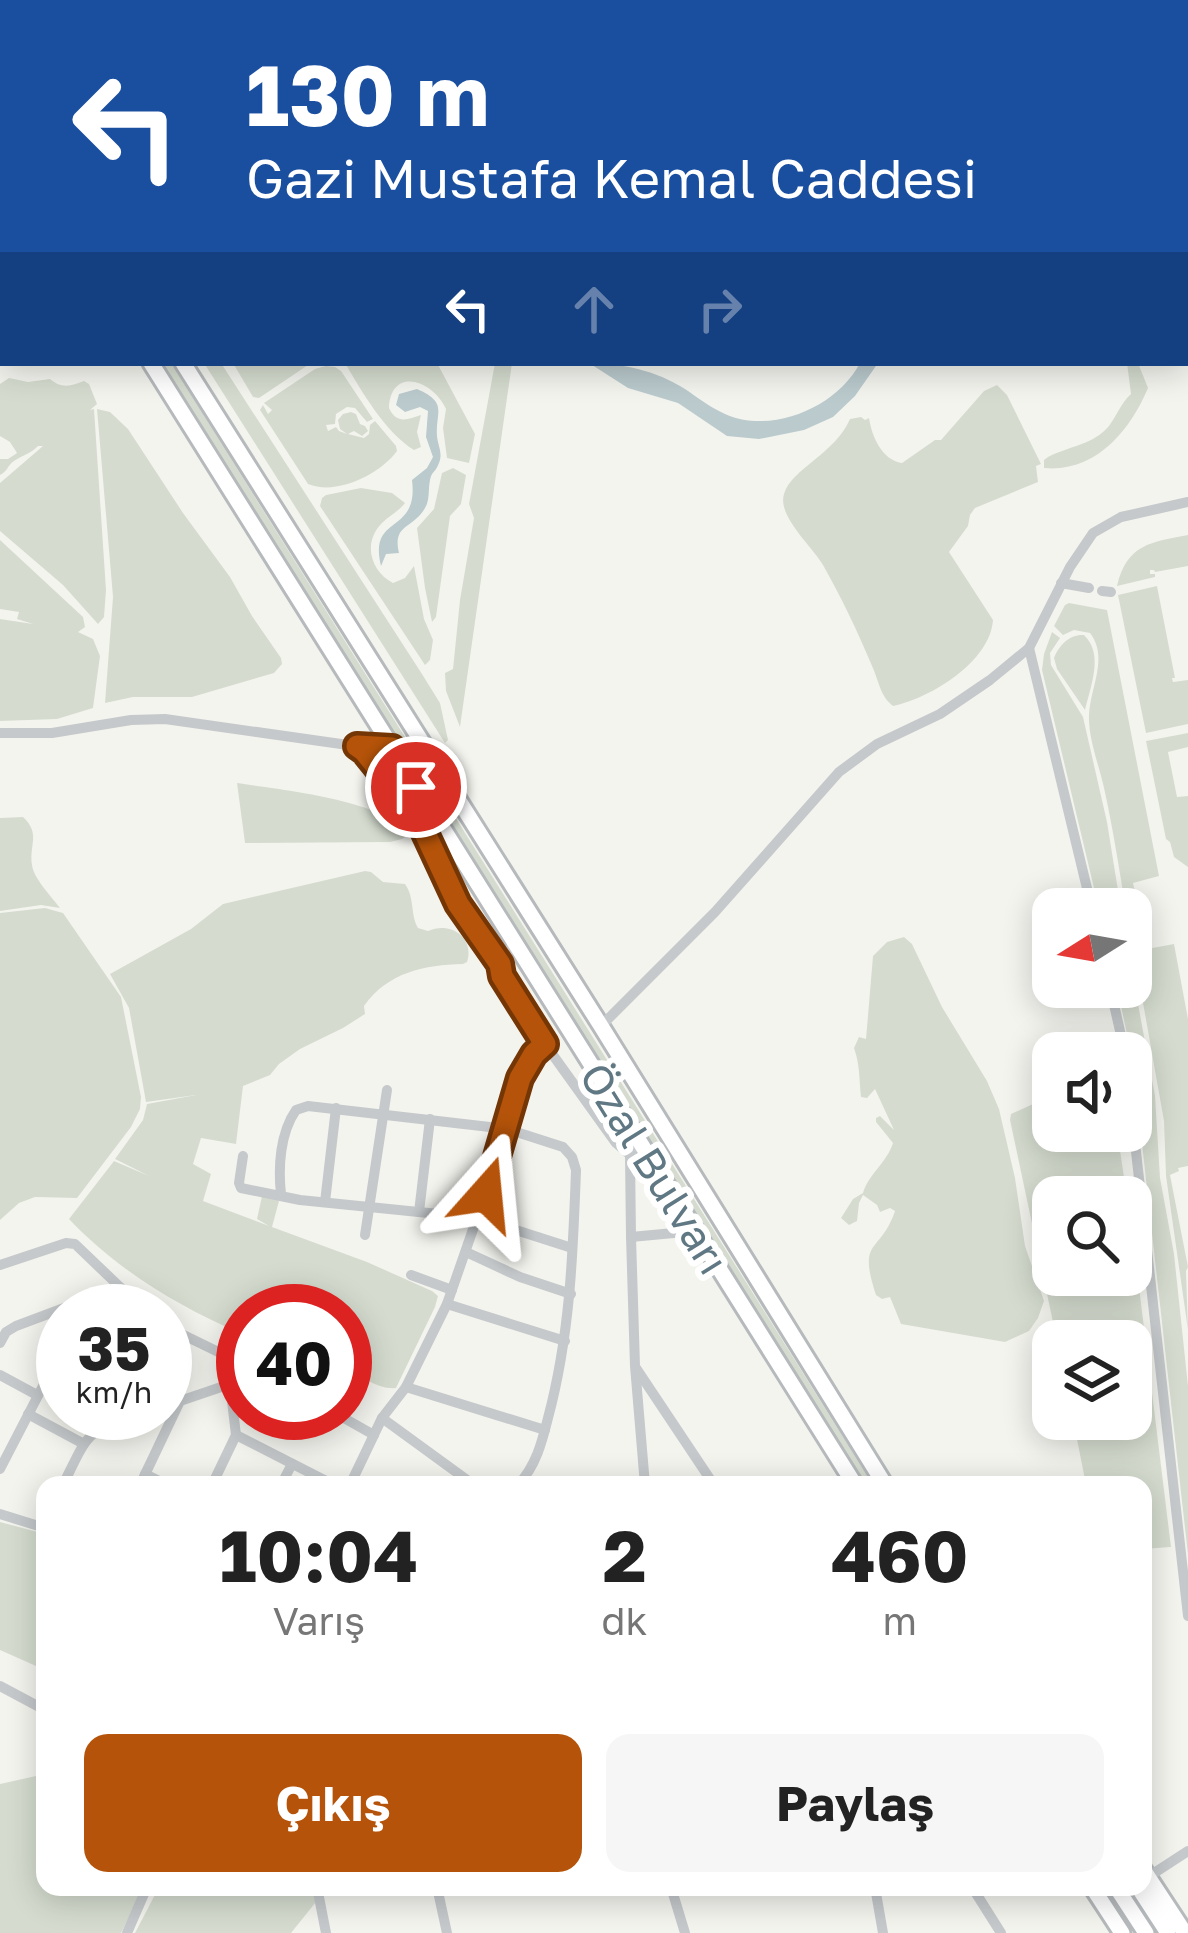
<!DOCTYPE html>
<html lang="tr">
<meta charset="utf-8">
<style>
body{margin:0;font-family:"Golos Text",sans-serif;background:#f6f6f6;color:#222;height:100vh;display:flex;flex-direction:column;font-size:45px;white-space:nowrap}
*{box-sizing:border-box;margin:0}
p{font-size:39px;color:#767676}
.icon{flex:none;width:66px;height:66px;fill:none;stroke:currentColor;stroke-width:2;stroke-linecap:round;stroke-linejoin:round}
.map{position:relative;flex:1;overflow:hidden}
.sheet{position:absolute;left:36px;top:1476px;width:1116px;height:420px;display:flex;flex-direction:column;background:#fff;border-radius:24px;box-shadow:0 6px 30px #0003}
.sheet>*{flex:none}
.guide{position:absolute;left:0px;top:0px;width:1188px;height:366px;box-shadow:0 6px 30px #0003;background:#1a4fa0;color:#fff;overflow:hidden}
.needle{width:78px;rotate:259deg}
.controls{position:absolute;left:1032px;top:888px;display:grid;gap:24px}
.controls a{display:grid;place-items:center;width:120px;height:120px;border-radius:24px;background:#fff;box-shadow:0 6px 30px #0003;font-size:60px}
.speed{position:absolute;left:36px;top:1284px;display:flex;gap:24px;font-size:60px;font-weight:700;text-align:center}
.speed>*{display:grid;place-content:center;width:156px;height:156px;border-radius:50%;background:#fff;box-shadow:0 6px 30px #0003;line-height:1}
.speed small{font-size:30px;font-weight:400}
.speed .limit{border:18px solid #d22;background:#fff;color:#111}
.pin{position:absolute;display:grid;place-items:center;width:102px;height:102px;color:#fff;margin:-51px;border:6px solid #fff;border-radius:50%;box-shadow:0 3px 12px #0007}
.me{position:absolute;width:132px;margin:-66px;rotate:18deg;stroke-linejoin:round;filter:drop-shadow(0 0 9px #0008)}
.turn{display:flex;align-items:center;gap:42px;height:252px;padding:0 48px;font-size:54px}
.turn .icon{width:156px;height:156px;stroke-width:2.5}
.turn b{display:block;font-size:84px;line-height:102px}
.lanes{display:flex;align-items:center;height:114px;padding:0 48px;background:#0003;justify-content:center;gap:60px;direction:ltr}
.lanes .off{opacity:.35}
.eta{display:flex;justify-content:space-evenly;align-items:center;height:204px;text-align:center}
.eta b{font-size:72px;font-weight:700;line-height:84px}
.button{display:flex;gap:24px;margin-top:auto;padding:24px 48px}
.button a{flex:1;height:138px;border-radius:24px;background:#b45309;color:#fff;font-size:48px;font-weight:700;line-height:138px;text-align:center}
.button a+a{background:#f6f6f6;color:#222}
.map>svg:first-child{display:block}
.green{fill:#d5dccf}
.water{fill:#bacacd}
.lines{fill:none;stroke-linecap:round;stroke-linejoin:round}
.stream{stroke:#bacacd;stroke-width:3}
.river{stroke:#bacacd;stroke-width:15}
.highway-casing{stroke:#b6babc;stroke-width:21}
.minor{stroke:#c5c9cb;stroke-width:10}
.highway{stroke:#fff;stroke-width:15}
.route-casing{stroke:#753606;stroke-width:30}
.route{stroke:#b45309;stroke-width:21}
.labels{text-anchor:middle;dominant-baseline:central;stroke-width:12;stroke-linejoin:round;paint-order:stroke}
.street-label{font-size:42px;fill:#5f7883;stroke:#fff}
</style>
<div class="map">
<svg width="1188" height="1933" viewBox="0 0 1188 1933">
<rect width="100%" height="100%" fill="#f4f4ef"/>
<g class="green">
<polygon points="162,363 171,363 873,1485 866,1485"/>
<polygon points="204,363 221,363 422,674 440,703 448,740 445,743"/>
<polygon points="233,363 311,363 259,398 253,397"/>
<path d="M345,363H437L475,434L469,463L447,458L443,428L446,409C433,380 391,366 389,408C397,425 408,419 421,415L417,432L421,447L414,450C385,432 362,392 345,363Z"/>
<polygon points="495,363 512,363 460,727 446,691 445,673 453,669 460,600 474,518 469,504"/>
<path d="M1127,363H1138L1148,388C1130,431 1095,473 1044,468V460L1048,457C1069,446 1093,445 1109,426C1117,415 1121,403 1131,394Z"/>
<path d="M326,366L335,367L341,371L373,419L367,422L355,408L347,407L336,414L335,424L326,425L328,431L336,427L339,431L347,434L340,429L338,420L343,414L351,412L356,414L360,424L365,426L368,431L362,436L354,431L348,434L364,438L369,434L370,425L375,421L396,446L397,451C380,474 337,496 308,484L260,410L263,405L268,414L272,410L264,403L315,369Z"/>
<path d="M9,378L28,382L50,379C62,389 71,386 84,381L89,384L97,404L90,410L94,409L106,590L104,617L98,624L63,585L0,531V483L43,446H38C30,454 23,455 14,461C7,466 8,471 0,475V459H8L17,453L10,442L0,436V384Z"/>
<path d="M997,385L1007,395L1041,464L1036,466L1038,482L975,508L970,515L968,526L949,552L993,620C990,662 931,698 893,706C880,696 879,681 872,666C858,632 841,597 823,565C812,546 777,516 784,494C791,469 835,454 850,419L861,417L865,420L869,418C872,437 882,460 902,463L935,440H941L984,391Z"/>
<polygon points="97,409 110,412 128,429 183,513 230,577 252,616 281,658 282,664 274,673 192,697 133,697 105,703 113,597"/>
<polygon points="453,468 466,475 461,504 450,516 436,617 432,622 425,588 417,528 434,509 442,473"/>
<path d="M361,488L392,493L405,503C398,512 390,515 382,523C362,543 371,572 393,583L405,578L414,566L424,619L433,640L430,660L425,665L320,506L322,498L326,495Z"/>
<path d="M1188,535V566L1155,572L1154,570H1150V574H1155V577L1117,586C1127,544 1151,542 1188,535Z"/>
<polygon points="0,540 83,617 85,627 78,632 93,639 100,656 93,708 57,719 0,721 0,619 33,624 17,619 19,612 0,609"/>
<polygon points="1157,586 1175,678 1172,678 1173,682 1188,680 1188,724 1146,733 1118,595"/>
<path d="M1069,603L1107,610L1159,876L1133,883L1147,949L1174,944L1188,1019V1166L1178,1168L1179,1171L1170,1175L1188,1267L1186,1271L1188,1330L1166,1176L1164,1121L1131,935V909H1126C1119,869 1113,828 1104,788C1099,765 1088,738 1089,715C1090,687 1109,658 1090,633L1074,630L1063,635L1054,626L1065,605Z"/>
<polygon points="1052,632 1060,638 1050,653 1051,665 1083,717 1107,822 1121,909 1099,909 1042,670 1044,654"/>
<path d="M1084,635C1104,654 1091,685 1085,710L1057,669L1054,658C1059,645 1070,634 1084,635Z"/>
<polygon points="1188,733 1188,747 1168,752 1177,797 1188,796 1188,867 1174,857 1170,842 1166,839 1146,741"/>
<path d="M237,783C276,789 389,800 408,835L402,839L390,842L245,843Z"/>
<path d="M23,817C41,834 29,844 32,865C34,879 51,896 60,908L41,905L0,911V818Z"/>
<path d="M365,871L371,872L383,882L405,884C415,898 410,914 418,928L428,931C450,921 475,937 467,962L463,964C425,965 388,972 364,1006L365,1014L343,1028L300,1049L279,1064L270,1075L243,1086L236,1144L201,1138L193,1164L211,1174L203,1201L269,1226L257,1219L262,1196L276,1198L279,1201L272,1227L367,1262L432,1291L438,1296L435,1307L396,1388C378,1390 361,1376 345,1367V1311H243V1334L238,1332C177,1306 115,1268 69,1219L114,1161L149,1176L115,1159L143,1120L147,1104L196,1095L146,1102L129,1008L110,974L191,929L223,904Z"/>
<polygon points="45,908 63,913 121,997 141,1097 140,1109 131,1127 77,1198 35,1197 19,1203 0,1220 0,913"/>
<path d="M904,937L912,944L942,1007L987,1081L999,1109L1015,1178L1025,1246L1044,1301L1038,1318L1029,1331L1005,1342L901,1324L890,1297L882,1299L876,1295C857,1237 880,1255 895,1211L890,1208L880,1212L877,1205L863,1195L859,1203L857,1221L849,1225L841,1218L853,1199L863,1193C868,1175 887,1162 893,1143L876,1122V1118L880,1116L894,1130L875,1089L867,1098L861,1097C859,1078 860,1065 854,1048L859,1037L866,1039L873,956L887,942Z"/>
<polygon points="1131,966 1155,1096 1160,1178 1174,1254 1188,1386 1188,1555 1137,1099 1131,1053 1117,987 1131,987"/>
<polygon points="1053,1095 1053,1131 1117,1131 1127,1197 1053,1197 1053,1275 1131,1275 1131,1222 1171,1547 1143,1549 1143,1485 1086,1485 1073,1419 1131,1419 1131,1341 1057,1341 1010,1120 1011,1114"/>
<polygon points="0,1522 45,1534 45,1670 0,1650"/>
<polygon points="45,1774 45,1887 144,1887 121,1933 0,1933 0,1784"/>
<polygon points="159,1887 328,1887 291,1933 135,1933"/>
</g>
<g class="water">
<path d="M589,363C622,363 657,371 685,389C698,398 710,407 725,414C772,435 837,407 860,363H878L855,396L833,417L804,430L759,439L727,436L678,403L628,388Z"/>
<path d="M417,389C449,403 435,412 437,436C438,446 443,453 439,463C434,475 433,469 430,480C428,490 430,500 425,508C413,529 392,524 399,553L386,554L381,566C368,513 419,536 412,480L427,468L433,457L426,437L428,411L420,407L405,412L396,405L399,394Z"/>
</g>
<g class="lines">
<polyline class="stream" points="942,0 944,3"/>
<polyline class="river" points="1185,161 1188,163"/>
<defs>
<g id="highway">
<polyline points="0,72 3,76"/>
<polyline points="0,123 3,127"/>
<polyline points="151,363 855,1485"/>
<polyline points="183,363 601,1026 885,1485"/>
<polyline points="1143,1869 1185,1933"/>
<polyline points="1092,1887 1122,1933"/>
<polyline points="1116,1887 1146,1933"/>
<polyline points="1138,1887 1168,1933"/>
</g>
</defs>
<use href="#highway" class="highway-casing"/>
<g class="minor">
<polyline points="1061,583 1089,588"/>
<polyline points="1102,591 1111,592"/>
<polyline points="1029,648 1092,909"/>
<polyline points="0,733 52,733 131,720 165,719 348,745 392,749"/>
<polyline points="360,747 418,818 458,904 500,964"/>
<polyline points="515,942 500,964 503,976 545,1044 616,1143 630,1155"/>
<polyline points="1110,987 1125,1053"/>
<polyline points="601,1026 715,912 839,772 877,744 940,714 990,680 1029,648 1070,567 1093,533 1121,517 1188,502"/>
<polyline points="1131,1107 1188,1616"/>
<polyline points="638,1139 630,1155 631,1237 635,1366 645,1485"/>
<polyline points="243,1156 239,1183 241,1188 300,1200 478,1218 572,1248"/>
<path d="M281,1194C278,1167 280,1133 296,1110L308,1106L507,1129L563,1147L572,1157L576,1170C573,1254 570,1336 548,1418C542,1442 536,1466 518,1485"/>
<polyline points="325,1202 336,1108"/>
<polyline points="419,1212 430,1119"/>
<polyline points="365,1235 387,1090"/>
<polyline points="631,1237 695,1231"/>
<polyline points="466,1252 520,1277 571,1294"/>
<polyline points="0,1265 66,1243 75,1244 145,1311"/>
<polyline points="411,1275 452,1290"/>
<polyline points="447,1304 565,1341"/>
<polyline points="165,1326 243,1364"/>
<polyline points="0,1343 6,1332 16,1326 120,1287"/>
<polyline points="636,1368 714,1485"/>
<polyline points="0,1375 37,1395"/>
<polyline points="406,1387 545,1430"/>
<polyline points="335,1413 374,1435"/>
<polyline points="28,1414 84,1444"/>
<polyline points="382,1418 474,1485"/>
<polyline points="236,1435 334,1485"/>
<polyline points="0,1469 43,1386 63,1374"/>
<polyline points="145,1474 167,1485"/>
<path d="M63,1485C89,1432 85,1431 143,1413"/>
<polyline points="140,1485 180,1401 230,1384 243,1375"/>
<polyline points="212,1485 236,1435 230,1384"/>
<polyline points="281,1485 292,1464"/>
<polyline points="350,1485 382,1418 406,1387 447,1304 494,1169 520,1078 534,1054 545,1044"/>
<polyline points="0,1514 45,1528"/>
<polyline points="0,1686 45,1710"/>
<polyline points="1148,1877 1188,1851"/>
<polyline points="317,1887 326,1933"/>
<polyline points="437,1887 447,1933"/>
<polyline points="671,1887 685,1933"/>
<polyline points="875,1887 883,1933"/>
<polyline points="972,1887 1001,1933"/>
<polyline points="127,1933 147,1887"/>
</g>
<use href="#highway" class="highway"/>
</g>
<g class="lines">
<defs>
<polyline id="route" points="416,787 392,748 357,746 364,751 418,818 458,904 500,964 502,976 545,1044 534,1054 520,1078 486,1194"/>
</defs>
<use href="#route" class="route-casing"/>
<use href="#route" class="route"/>
</g>
<g class="labels">
<g class="street-label">
<text transform="translate(655 1168) rotate(58)">Özal Bulvarı</text>
</g>
</g>
</svg>
<div class="controls">
<a><svg class="needle" viewBox="-14 -14 28 28"><path d="M0-13l5 13h-10z" fill="#e53935"/><path d="M0 13l5-13h-10z" fill="#767676"/></svg></a>
<a><svg class="icon" aria-label="sound" viewBox="0 0 24 24"><path d="M4 9h4l5-4v14l-5-4H4zM17 9q2 3 0 6"/></svg></a>
<a><svg class="icon" aria-label="search" viewBox="0 0 24 24"><circle cx="10" cy="10" r="6"/><path d="M15 15l6 6"/></svg></a>
<a><svg class="icon" aria-label="layers" viewBox="0 0 24 24"><path d="M12 4l9 5-9 5-9-5zM3 14l9 5 9-5"/></svg></a>
</div>
<div class="speed"><div>35<small>km/h</small></div><div class="limit">40</div></div>
<div class="pin" style="left:416px;top:787px;background:#d93025"><svg class="icon" aria-label="arrive" viewBox="0 0 24 24"><path d="M6 21V4h12l-3 4 3 4H6"/></svg></div>
<svg class="me" style="left:486px;top:1194px" viewBox="-20 -20 40 40"><path d="M0-17L14 15 0 8-14 15z" fill="#b45309" stroke="#fff" stroke-width="4"/></svg>
<div class="guide">
<div class="turn"><svg class="icon" aria-label="left" viewBox="0 0 24 24"><path d="M17 20v-9H6M10 6l-5 5 5 5"/></svg><div><b>130 m</b>Gazi Mustafa Kemal Caddesi</div></div>
<div class="lanes"><svg class="icon" aria-label="left" viewBox="0 0 24 24"><path d="M17 20v-9H6M10 6l-5 5 5 5"/></svg><svg class="icon off" aria-label="ahead" viewBox="0 0 24 24"><path d="M12 20V5M6 11l6-6 6 6"/></svg><svg class="icon off" aria-label="right" viewBox="0 0 24 24"><path d="M7 20v-9h11M14 6l5 5-5 5"/></svg></div>
</div>
<section class="sheet">
<div class="eta">
<div><b>10:04</b><p>Varış</p></div>
<div><b>2</b><p>dk</p></div>
<div><b>460</b><p>m</p></div>
</div>
<div class="button"><a>Çıkış</a><a>Paylaş</a></div>
</section>
</div>
